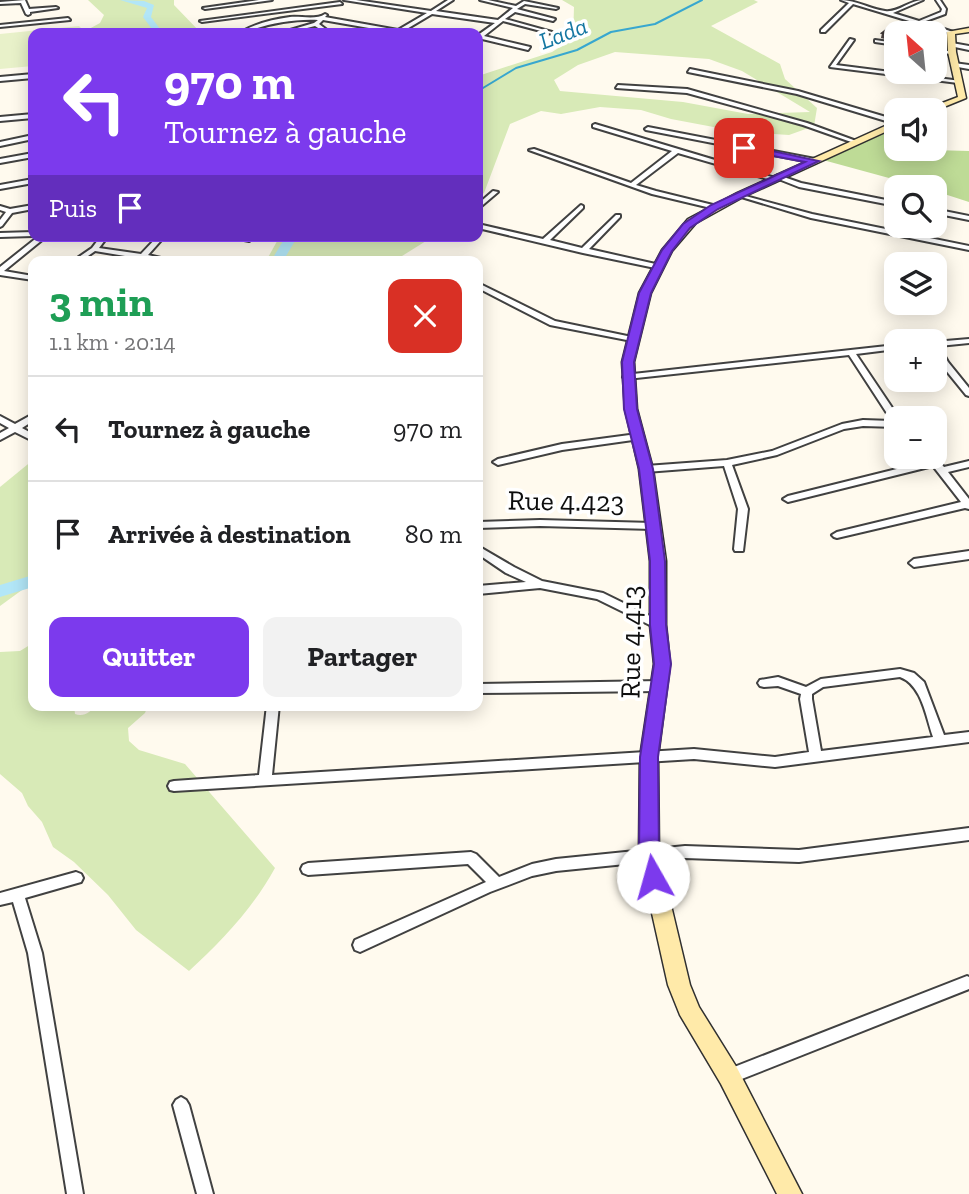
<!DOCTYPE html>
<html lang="fr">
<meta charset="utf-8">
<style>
body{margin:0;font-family:"Zilla Slab",serif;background:#f2f2f2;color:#202124;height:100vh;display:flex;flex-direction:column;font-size:26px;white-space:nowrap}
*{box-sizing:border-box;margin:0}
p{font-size:23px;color:#757577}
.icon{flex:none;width:38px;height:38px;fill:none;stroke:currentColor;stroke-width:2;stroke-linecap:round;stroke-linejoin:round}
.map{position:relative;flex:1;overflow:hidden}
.sheet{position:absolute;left:28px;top:256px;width:455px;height:455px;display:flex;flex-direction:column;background:#fff;border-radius:14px;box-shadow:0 4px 18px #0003}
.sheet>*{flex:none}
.top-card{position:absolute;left:28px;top:28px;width:455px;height:214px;border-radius:14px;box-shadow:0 4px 18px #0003;background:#7c3aed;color:#fff;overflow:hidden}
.needle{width:46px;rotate:333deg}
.fabs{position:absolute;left:884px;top:21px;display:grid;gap:14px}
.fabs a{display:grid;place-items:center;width:63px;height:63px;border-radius:14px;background:#fff;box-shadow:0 4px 18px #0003;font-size:35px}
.pin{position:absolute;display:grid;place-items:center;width:60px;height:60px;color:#fff;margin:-30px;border-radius:14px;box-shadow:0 4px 10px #0006}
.me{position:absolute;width:77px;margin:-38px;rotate:353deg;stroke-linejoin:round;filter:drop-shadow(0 0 5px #0008)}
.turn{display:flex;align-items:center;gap:24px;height:147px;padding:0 21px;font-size:32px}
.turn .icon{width:91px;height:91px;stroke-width:2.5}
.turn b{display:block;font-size:49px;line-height:60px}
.then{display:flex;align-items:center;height:66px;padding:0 21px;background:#0003;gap:14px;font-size:26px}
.round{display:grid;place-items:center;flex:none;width:74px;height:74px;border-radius:14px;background:#f2f2f2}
.overview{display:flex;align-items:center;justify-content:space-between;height:119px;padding:0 21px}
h1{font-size:42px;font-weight:700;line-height:52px;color:#1e9e55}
.action{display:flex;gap:14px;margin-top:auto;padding:14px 21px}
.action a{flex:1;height:80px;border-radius:14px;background:#7c3aed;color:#fff;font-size:28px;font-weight:700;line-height:80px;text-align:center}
.action a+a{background:#f2f2f2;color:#202124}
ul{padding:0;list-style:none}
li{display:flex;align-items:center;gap:21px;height:105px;padding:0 21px;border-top:2px solid #e0e0e0}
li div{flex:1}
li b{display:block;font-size:26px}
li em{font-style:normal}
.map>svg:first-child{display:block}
.green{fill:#d8eab7;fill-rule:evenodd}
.forest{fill:#bedb96}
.pitch{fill:#e8f1c9}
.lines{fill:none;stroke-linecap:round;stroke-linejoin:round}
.stream{stroke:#38a7cf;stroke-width:2}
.river{fill:#b2e6f7;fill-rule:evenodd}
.street-casing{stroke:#414141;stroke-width:4}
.secondary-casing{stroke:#303030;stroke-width:3}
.street{fill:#fff;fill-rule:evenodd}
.secondary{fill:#ffeaa9;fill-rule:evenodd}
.wall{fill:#4b4240}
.building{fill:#574d4a;stroke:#3d3634;stroke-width:2}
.route{fill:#7c3aed;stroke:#51269a;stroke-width:2}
.labels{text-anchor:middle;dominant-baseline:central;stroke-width:7;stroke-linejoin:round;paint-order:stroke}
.far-water-label{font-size:24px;font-style:italic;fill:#1577a2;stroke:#fff}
.street-label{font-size:28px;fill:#0e0e0e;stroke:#fff}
</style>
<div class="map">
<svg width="969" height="1194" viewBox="0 0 969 1194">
<rect width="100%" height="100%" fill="#fffaee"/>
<g class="green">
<polygon points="88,0 174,0 174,5 201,33 93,33 89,29 100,23 104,15"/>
<path d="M562,0H754L758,2L711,26L780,64L785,79L817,108L814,126L789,135L740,132L671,119L641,110L600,107L561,114L541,111L510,124L484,193L478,197V76L552,52L573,39L574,7ZM615,52L709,59L742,71L810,112L748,114L683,102L560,91L554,80L578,65Z"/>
<polygon points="280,236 434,236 394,261 266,261"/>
<polygon points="33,460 33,582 0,606 0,487"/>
<path d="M33,643V705L43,709L74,705L75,714C84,717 91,712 96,705H148L145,713L128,728L129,741L139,750L185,764L275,868C253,908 222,941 189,971L136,930L108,895L74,862L53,847L42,822L28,806L22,793L0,774V652L20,651Z"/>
</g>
<polygon class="forest" points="889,128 890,132 896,134 896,149 969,151 969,202 935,191 934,187 922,187 823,160"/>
<polygon class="pitch" points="79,26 86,33 33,33 33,66 0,69 0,34"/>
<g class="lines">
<polyline class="stream" points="478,91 516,68 577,50 611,32 655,24 702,0"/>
<g class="river">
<polygon points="120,0 144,1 154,5 151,17 163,33 155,33 143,17 147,8"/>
<polygon points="286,236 298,236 283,261 271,261"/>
<polygon points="33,575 33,587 0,597 0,585"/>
</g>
<defs>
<g id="street">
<polygon points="25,0 29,9 56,7 58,8 30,12 30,14 28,15 26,14 21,3 0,4 0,2"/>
<polygon points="259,0 272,0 205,9 203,8"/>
<path d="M344,0H356L431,11L448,0H453L436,11L498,20L513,8L480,0H488L516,6L524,1L558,8L556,9L525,4L517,9L555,19L553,21L515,12L505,19L552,32V34L503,21L484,36L530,47L528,50L478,38V35L495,23L432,14L400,33L375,29L355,33L369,28L323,20L319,24L331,33H326L315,26L287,33H280L314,23L318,20C294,19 273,23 251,30L255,33H250L245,30C258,23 275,19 290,17C301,16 317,20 325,14L327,15L325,17L398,30L427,13Z"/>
<path d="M841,0C856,0 870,9 885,11C898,13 910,0 923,0L893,13L919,21L941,12L942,9L936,0H940L946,9L945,14L923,22L953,32L949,33L853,4L825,32H821V30L849,3Z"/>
<polygon points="340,2 342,4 202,22 200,21"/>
<polygon points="68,18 70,20 0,27 0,25"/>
<polygon points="850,39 854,40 836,65 961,81 958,83 830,67"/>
<polygon points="875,40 896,43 896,45 875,42"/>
<polygon points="952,43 969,46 969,50 950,46"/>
<polygon points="934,49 955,52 952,54 934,52"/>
<polygon points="954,63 969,65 969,69 952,66"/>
<polygon points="690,69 798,91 896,120 896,124 797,94 688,72"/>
<polygon points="33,74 33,78 0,81 0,77"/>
<polygon points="618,85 687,89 807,123 859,142 854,143 803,125 687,93 616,88"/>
<polygon points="33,114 33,118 0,121 0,117"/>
<polygon points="595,124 775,178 776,179 771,180 678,153 636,185 656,191 717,206 717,208 715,209 652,194 529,150 534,149 631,183 672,151 593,127 593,125"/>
<polygon points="648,127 815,159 818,161 815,163 646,130 645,129"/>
<polygon points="33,135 33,139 0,146 0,142"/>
<polygon points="33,153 33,157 0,163 0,159"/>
<polygon points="778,175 801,183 896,202 896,206 799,187 776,178 776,176"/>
<polygon points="33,179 33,183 0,189 0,185"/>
<polygon points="493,191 498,192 478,209 478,204"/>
<polygon points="738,194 812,214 969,246 969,250 811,218 738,196"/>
<polygon points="33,205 33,209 12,213 2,226 0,227 0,220 6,212 0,210 0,206 10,209"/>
<polygon points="581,205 583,206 583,208 550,240 582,248 616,215 620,215 620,217 589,249 660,265 660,269 583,253 478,228 478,224 543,239"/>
<polygon points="934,209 969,216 969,220 934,213"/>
<polygon points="33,232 33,236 0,237 0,233"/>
<polygon points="39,236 47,236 4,271 33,276 33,280 0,275 0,267"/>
<polygon points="101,236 108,236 99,248 141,254 158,236 165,236 148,255 174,261 144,259 138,261 137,258 95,251 81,261 73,261 92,248"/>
<polygon points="224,236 244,236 252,239 249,241"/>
<polygon points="478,283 555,321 632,337 636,339 632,341 550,325 478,288"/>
<polygon points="969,339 969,343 939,346 948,362 969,388 969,396 966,395 940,363 934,353 934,342"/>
<polygon points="896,345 896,349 856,354 899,418 896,418 896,427 863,426 844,429 777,455 732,465 748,509 743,551 735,551 734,549 738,509 724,466 646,472 641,469 646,466 727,460 772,451 842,424 863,420 892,421 849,355 627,379 623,377 624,375"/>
<polygon points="33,414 33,421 22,428 33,434 33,441 15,432 0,440 0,433 9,428 0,423 0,416 15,424"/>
<polygon points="637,434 640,435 640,439 562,450 498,465 493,462 498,459 562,444"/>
<polygon points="934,456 944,467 969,461 969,467 948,472 969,499 969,509 965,508 837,538 834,537 832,535 837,532 961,502 933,466 788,502 783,499 788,496 929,461 928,457"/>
<polygon points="540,520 653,523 658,526 653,529 540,526 478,528 478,522"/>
<polygon points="478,546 514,567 542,581 603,593 662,622 663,625 662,628 658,629 597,599 540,588 478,594 478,586 526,582 506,573 478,554"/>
<polygon points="969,551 969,559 914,567 909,563 914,559"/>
<path d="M900,669L914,673L924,682L944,735L969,732V742L775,767L694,759L174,791L170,790L168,786L170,782L174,781L259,775L267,705H279L272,775L694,749L775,757L809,752L800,699L801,694L778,686L764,687L760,686L758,683L760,680L778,677L806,687L821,679ZM900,677C922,685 926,717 933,737L821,751L812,699V694L823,687Z"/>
<polygon points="660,681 664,683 666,686 664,689 660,691 478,693 478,684"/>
<polygon points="969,828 969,840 799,862 685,858 556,871 532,876 490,892 360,952 355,950 353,945 355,940 486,882 468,864 308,875 303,873 301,869 303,865 308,863 471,852 476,854 499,877 532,864 556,859 685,846 799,850"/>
<polygon points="76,872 81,874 83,878 81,882 25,898 42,953 83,1194 67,1194 28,953 13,902 0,905 0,893"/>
<polygon points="967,976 969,977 969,989 729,1084 724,1081 721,1076 724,1071"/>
<polygon points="181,1097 186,1100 189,1105 213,1194 197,1194 173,1105 176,1100"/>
</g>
<g id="secondary">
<polygon points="969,28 969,32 955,34 956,52 966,98 934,111 924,110 958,97 948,52 947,32"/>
<polygon points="896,121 896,127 743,197 696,223 672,251 651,293 634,362 637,409 653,469 666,561 666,625 670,664 658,757 659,855 690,985 699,1007 737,1068 802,1194 777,1194 721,1084 680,1015 668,985 639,855 640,757 654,664 650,625 650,561 639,469 625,409 622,362 639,293 662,250 688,219 737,193"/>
</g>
</defs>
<use href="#street" class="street-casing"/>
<use href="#secondary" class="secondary-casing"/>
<use href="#street" class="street"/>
<use href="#secondary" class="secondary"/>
</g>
<polygon class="wall" points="917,31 916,33 896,33 896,42 881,38 882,33"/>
<polygon class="building" points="891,26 917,31 914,33 896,33 896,37 882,33"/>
<polygon class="route" points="744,145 819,161 718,209 690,228 672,251 651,293 634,362 637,409 653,469 665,561 666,625 671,664 658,757 659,855 663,877 660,884 653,887 646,884 639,855 640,757 654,664 650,625 650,561 639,469 624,409 622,362 639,293 662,250 683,224 711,205 805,162 740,150 739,148"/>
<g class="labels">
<g class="far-water-label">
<text transform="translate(563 33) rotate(-21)">Lada</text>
</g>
<g class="street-label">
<text transform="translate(566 501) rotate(1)">Rue 4.423</text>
<text transform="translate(631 642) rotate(-89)">Rue 4.413</text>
</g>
</g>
</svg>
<div class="fabs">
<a><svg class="needle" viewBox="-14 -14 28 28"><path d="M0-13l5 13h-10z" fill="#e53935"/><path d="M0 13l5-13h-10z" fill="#757577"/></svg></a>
<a><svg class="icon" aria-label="sound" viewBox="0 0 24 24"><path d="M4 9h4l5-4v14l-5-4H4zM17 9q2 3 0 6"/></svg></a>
<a><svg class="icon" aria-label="search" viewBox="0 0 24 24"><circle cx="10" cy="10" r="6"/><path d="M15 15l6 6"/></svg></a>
<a><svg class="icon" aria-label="layers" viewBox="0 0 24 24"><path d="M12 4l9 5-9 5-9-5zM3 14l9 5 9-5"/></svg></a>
<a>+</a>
<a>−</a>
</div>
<div class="pin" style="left:744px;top:148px;background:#d93025"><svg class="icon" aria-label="arrive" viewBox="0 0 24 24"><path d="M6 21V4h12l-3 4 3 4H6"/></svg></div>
<svg class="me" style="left:653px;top:877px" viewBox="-20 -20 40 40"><circle r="19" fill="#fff"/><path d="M0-13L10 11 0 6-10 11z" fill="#7c3aed"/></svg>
<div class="top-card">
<div class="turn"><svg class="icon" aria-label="left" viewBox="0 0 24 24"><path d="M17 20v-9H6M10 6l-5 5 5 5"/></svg><div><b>970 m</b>Tournez à gauche</div></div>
<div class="then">Puis<svg class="icon" aria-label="arrive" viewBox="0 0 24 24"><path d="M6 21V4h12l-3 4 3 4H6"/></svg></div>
</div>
<section class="sheet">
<div class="overview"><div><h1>3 min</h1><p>1.1 km · 20:14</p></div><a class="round" style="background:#d93025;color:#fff"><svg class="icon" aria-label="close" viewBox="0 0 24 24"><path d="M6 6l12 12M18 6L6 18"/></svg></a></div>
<ul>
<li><svg class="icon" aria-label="left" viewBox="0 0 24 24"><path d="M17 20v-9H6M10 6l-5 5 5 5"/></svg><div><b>Tournez à gauche</b></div><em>970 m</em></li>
<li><svg class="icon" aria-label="arrive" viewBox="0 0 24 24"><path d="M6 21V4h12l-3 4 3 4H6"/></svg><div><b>Arrivée à destination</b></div><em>80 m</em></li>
</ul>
<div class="action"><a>Quitter</a><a>Partager</a></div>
</section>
</div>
